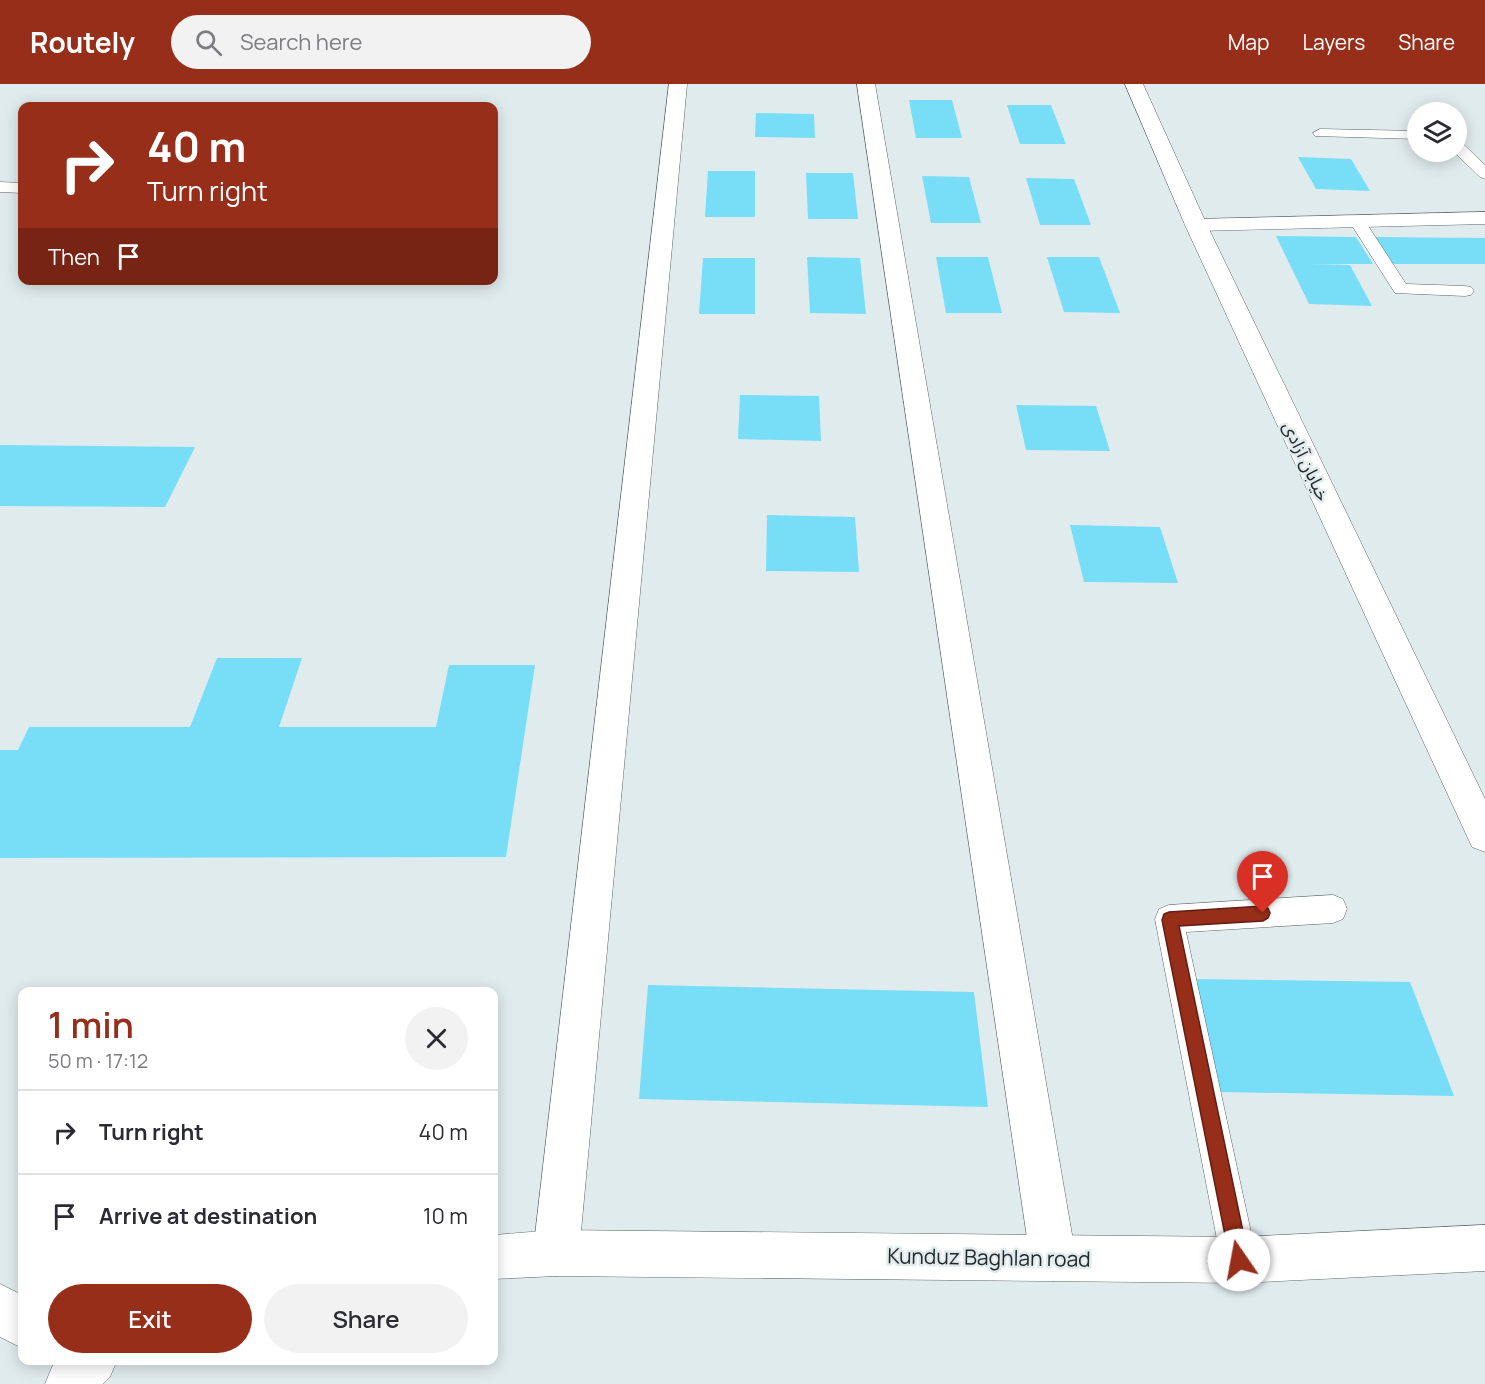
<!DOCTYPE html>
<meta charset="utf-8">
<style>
body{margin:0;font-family:Manrope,"Noto Sans Arabic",sans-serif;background:#f2f2f3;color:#2b2b33;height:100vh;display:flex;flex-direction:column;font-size:22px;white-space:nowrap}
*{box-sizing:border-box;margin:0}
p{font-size:20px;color:#7c7c81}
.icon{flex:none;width:33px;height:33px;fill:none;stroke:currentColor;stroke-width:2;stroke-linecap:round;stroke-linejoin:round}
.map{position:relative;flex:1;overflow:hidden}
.sheet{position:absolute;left:18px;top:903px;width:480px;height:378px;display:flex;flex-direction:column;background:#fff;border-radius:12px;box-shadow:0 3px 15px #0003}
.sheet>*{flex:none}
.guide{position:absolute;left:18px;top:18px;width:480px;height:183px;border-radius:12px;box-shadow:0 3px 15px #0003;background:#972e1a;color:#fff;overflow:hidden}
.tools{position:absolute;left:1407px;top:18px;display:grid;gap:12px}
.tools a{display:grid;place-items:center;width:60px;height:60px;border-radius:50%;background:#fff;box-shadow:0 3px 15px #0003;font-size:30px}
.pin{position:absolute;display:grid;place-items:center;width:51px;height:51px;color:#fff;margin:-62px -26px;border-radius:50% 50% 50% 0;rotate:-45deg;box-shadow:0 0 6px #0007}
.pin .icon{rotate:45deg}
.me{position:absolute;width:66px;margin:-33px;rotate:348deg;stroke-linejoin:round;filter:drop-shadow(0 0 4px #0008)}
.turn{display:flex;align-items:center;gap:21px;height:126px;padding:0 30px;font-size:27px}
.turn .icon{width:78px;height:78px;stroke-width:2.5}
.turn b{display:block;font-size:42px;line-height:51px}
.then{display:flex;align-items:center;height:57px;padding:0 30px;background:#0003;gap:12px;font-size:22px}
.round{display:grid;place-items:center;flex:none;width:63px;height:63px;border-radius:32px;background:#f2f2f3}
.summary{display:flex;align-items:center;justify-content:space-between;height:102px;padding:0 30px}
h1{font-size:36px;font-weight:600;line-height:45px;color:#972e1a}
.action{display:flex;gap:12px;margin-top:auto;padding:12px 30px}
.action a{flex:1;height:69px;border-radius:36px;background:#972e1a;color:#fff;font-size:24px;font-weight:600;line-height:69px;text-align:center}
.action a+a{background:#f2f2f3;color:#2b2b33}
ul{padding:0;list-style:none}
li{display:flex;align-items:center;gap:18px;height:84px;padding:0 30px;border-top:2px solid #e1e1e2}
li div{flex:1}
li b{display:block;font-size:22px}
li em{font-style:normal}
header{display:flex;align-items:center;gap:36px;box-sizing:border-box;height:84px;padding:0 30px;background:#972e1a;color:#fff}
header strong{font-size:28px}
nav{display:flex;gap:33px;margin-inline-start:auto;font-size:21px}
.search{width:420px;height:54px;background:#f2f2f3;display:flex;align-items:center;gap:15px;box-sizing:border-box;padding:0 21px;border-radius:33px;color:#7c7c81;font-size:22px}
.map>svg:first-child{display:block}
.building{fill:#78def7}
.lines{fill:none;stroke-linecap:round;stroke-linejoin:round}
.service-casing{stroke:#5c6568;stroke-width:1}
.minor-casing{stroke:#5c6568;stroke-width:1}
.tertiary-casing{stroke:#5c6568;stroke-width:1}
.trunk-casing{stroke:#5c6568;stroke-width:1}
.service{fill:#fff;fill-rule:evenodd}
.minor{fill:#fff;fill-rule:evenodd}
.tertiary{fill:#fff;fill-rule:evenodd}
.trunk{fill:#fff;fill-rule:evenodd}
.route{fill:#972e1a;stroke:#621e11;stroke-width:1.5}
.labels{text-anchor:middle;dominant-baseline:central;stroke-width:5;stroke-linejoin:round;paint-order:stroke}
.street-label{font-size:18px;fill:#25282a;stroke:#e0ebee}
.near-street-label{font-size:21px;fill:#25282a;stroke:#e0ebee}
</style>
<header>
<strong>Routely</strong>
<div class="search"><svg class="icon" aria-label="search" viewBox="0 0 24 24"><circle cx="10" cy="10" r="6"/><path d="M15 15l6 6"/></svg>Search here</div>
<nav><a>Map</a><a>Layers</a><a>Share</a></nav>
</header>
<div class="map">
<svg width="1485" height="1300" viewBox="0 0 1485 1300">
<rect width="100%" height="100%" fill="#e0ebee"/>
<g class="building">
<polygon points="909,16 952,16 962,54 916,54"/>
<polygon points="1007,21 1051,21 1066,60 1020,60"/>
<polygon points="756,29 814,30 815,54 755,53"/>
<polygon points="1298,73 1351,75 1370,107 1316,105"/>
<polygon points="708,87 755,87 755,133 705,133"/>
<polygon points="806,89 853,89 858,135 808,135"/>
<polygon points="922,92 969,93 981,139 931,139"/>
<polygon points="1026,94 1074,95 1091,141 1040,141"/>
<polygon points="1276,152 1356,153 1373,180 1312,180 1350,181 1372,222 1309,220"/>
<polygon points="1375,153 1485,154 1485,180 1392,180"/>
<polygon points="807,173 860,174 866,230 810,229"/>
<polygon points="936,173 988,173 1002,229 946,229"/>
<polygon points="1047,173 1099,173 1120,229 1064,228"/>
<polygon points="703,174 755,174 755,230 699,230"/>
<polygon points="740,311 819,312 821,357 738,355"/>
<polygon points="1016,321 1096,322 1110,367 1026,366"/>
<polygon points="0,361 195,363 165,423 0,422"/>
<polygon points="767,431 855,433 859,488 766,487"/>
<polygon points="1070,441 1160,443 1178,499 1084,498"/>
<polygon points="217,574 302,574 279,643 436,643 449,581 535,581 506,773 0,774 0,666 18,666 29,643 190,643"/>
<polygon points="1190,895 1410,898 1454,1012 1220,1008"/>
<polygon points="648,901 974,908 988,1023 639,1015"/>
</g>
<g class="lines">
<defs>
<g id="service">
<polygon points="1320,45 1418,47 1418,55 1315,52 1313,49"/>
<polygon points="1456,57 1461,58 1485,81 1485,95 1480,93 1454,68 1456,68"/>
<polygon points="0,98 22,99 22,109 0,108"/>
<polygon points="1357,132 1363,134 1406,200 1465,202 1471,203 1474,207 1471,211 1465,212 1395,209 1349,137"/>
<polygon points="1333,811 1343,815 1347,825 1343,835 1333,839 1186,848 1257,1176 1251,1188 1239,1194 1227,1188 1221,1176 1155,835 1159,825 1169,821"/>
</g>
<g id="minor">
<polygon points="669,0 687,0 579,1169 572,1185 556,1192 540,1185 533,1169"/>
<polygon points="857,0 875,0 1076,1174 1069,1190 1053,1197 1037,1190 1030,1174"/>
<polygon points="1485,128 1485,140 1196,147 1189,145 1185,141 1189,137 1196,135"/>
<polygon points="0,1200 22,1211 22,1264 0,1253"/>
</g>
<polygon id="tertiary" points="1125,0 1143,0 1207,141 1485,715 1485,768 1472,763 1185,141"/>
<g id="trunk">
<polygon points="1485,1141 1485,1187 1239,1199 556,1192 494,1195 494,1151 556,1146 1239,1153"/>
<polygon points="58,1276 117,1276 110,1293 103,1300 45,1300 52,1283"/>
</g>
</defs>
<use href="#service" class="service-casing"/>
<use href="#minor" class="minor-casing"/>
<use href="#tertiary" class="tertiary-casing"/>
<use href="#trunk" class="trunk-casing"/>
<use href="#service" class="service"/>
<use href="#minor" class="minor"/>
<use href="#tertiary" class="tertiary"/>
<use href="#trunk" class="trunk"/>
</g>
<polygon class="route" points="1263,822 1268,824 1270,829 1268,834 1263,837 1179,842 1249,1176 1246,1183 1239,1185 1233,1183 1230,1176 1162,836 1164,830 1169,828"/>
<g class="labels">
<g class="street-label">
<text transform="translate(1307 377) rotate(65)">خیابان آزادی</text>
</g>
<g class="near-street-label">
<text transform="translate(989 1173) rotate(1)">Kunduz Baghlan road</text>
</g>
</g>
</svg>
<div class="tools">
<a><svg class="icon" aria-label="layers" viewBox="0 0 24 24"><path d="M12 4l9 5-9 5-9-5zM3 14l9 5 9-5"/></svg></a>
</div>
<div class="pin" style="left:1263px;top:829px;background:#d93025"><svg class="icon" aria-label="arrive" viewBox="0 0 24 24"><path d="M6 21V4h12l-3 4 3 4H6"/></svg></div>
<svg class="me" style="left:1239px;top:1176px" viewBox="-20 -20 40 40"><circle r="19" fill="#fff"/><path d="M0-13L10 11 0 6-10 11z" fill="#972e1a"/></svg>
<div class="guide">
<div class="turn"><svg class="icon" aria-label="right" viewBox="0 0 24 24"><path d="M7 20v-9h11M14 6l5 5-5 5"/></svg><div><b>40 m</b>Turn right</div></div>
<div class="then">Then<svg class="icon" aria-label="arrive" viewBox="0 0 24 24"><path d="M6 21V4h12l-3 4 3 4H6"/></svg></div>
</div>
<section class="sheet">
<div class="summary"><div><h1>1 min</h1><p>50 m · 17:12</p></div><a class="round"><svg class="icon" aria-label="close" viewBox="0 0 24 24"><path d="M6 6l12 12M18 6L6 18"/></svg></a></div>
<ul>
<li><svg class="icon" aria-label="right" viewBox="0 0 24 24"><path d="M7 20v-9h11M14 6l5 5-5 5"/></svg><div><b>Turn right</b></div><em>40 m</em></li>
<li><svg class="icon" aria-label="arrive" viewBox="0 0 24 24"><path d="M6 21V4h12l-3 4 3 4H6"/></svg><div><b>Arrive at destination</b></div><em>10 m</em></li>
</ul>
<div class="action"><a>Exit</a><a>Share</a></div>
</section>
</div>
